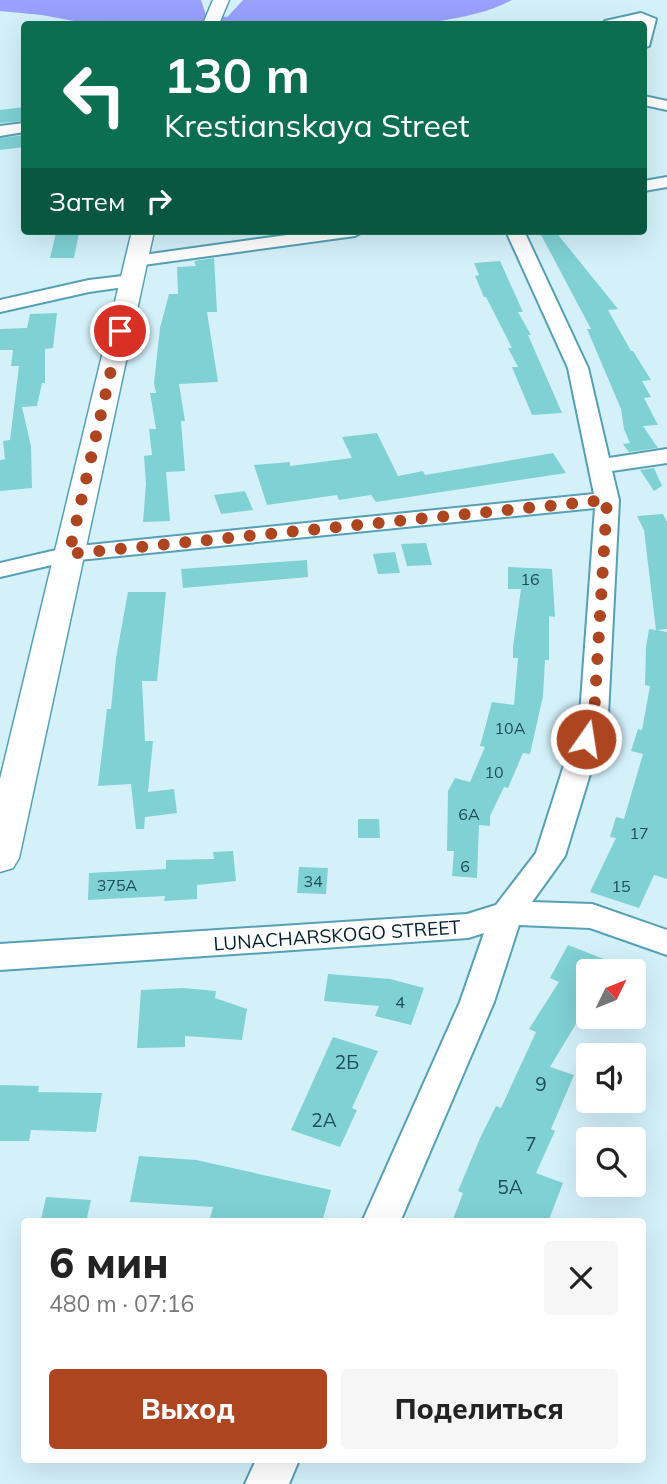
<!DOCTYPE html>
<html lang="ru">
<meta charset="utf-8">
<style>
body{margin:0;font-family:Mulish,sans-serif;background:#f6f6f6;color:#222;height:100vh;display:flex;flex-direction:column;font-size:26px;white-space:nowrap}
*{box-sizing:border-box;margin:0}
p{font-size:23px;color:#767676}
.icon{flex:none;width:38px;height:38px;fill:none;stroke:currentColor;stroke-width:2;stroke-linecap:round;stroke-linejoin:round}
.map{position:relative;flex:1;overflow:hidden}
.drawer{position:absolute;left:21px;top:1218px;width:625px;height:245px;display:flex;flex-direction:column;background:#fff;border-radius:7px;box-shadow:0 7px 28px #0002}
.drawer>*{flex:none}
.hud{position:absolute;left:21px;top:21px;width:626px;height:214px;border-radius:7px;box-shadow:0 7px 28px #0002;background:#0b6e4f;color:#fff;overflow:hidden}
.needle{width:46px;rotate:47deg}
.buttons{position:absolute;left:576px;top:959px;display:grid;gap:14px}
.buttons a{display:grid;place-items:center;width:70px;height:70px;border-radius:7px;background:#fff;box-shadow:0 7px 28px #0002;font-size:35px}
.pin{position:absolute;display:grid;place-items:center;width:60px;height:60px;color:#fff;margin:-30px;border:4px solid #fff;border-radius:50%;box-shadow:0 2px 7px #0007}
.me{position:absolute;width:77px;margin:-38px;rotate:13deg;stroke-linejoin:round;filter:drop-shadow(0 0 5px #0008)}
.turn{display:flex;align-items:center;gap:24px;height:147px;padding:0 28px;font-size:32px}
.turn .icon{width:91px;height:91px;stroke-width:2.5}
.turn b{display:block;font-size:49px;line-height:60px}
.then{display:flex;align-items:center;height:66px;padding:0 28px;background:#0003;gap:14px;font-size:26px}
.round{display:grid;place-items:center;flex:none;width:74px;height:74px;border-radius:7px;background:#f6f6f6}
.head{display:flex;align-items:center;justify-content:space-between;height:119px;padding:0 28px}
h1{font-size:42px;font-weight:800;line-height:52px}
.cta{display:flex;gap:14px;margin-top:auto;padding:14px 28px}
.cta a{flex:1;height:80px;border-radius:7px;background:#ac4520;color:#fff;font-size:28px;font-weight:800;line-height:80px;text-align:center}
.cta a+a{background:#f6f6f6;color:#222}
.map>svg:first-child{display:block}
.water{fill:#99a0fd}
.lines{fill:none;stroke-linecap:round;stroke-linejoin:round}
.river{fill:#99a0fd;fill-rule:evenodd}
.building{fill:#7fd1d4}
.minor-casing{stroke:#55a0b5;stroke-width:4}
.major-casing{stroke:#55a0b5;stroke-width:3}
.minor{fill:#fff;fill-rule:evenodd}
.major{fill:#fff;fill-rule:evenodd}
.route{stroke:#ac4520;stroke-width:12;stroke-dasharray:0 21.6}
.labels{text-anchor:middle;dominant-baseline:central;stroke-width:5;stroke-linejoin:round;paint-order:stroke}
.number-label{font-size:16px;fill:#204c53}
.street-label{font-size:19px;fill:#001f28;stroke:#fff}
.near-number-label{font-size:19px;fill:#204c53}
</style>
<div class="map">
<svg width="667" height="1484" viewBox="0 0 667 1484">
<rect width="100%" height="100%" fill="#d4f1fa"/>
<g class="water">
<polygon points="0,0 201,0 206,15 200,24 90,24 42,15 0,11"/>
<path d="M243,0H512C444,37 299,25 221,24Z"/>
</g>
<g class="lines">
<polygon class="river" points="53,0 84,0 150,16 190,18 247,16 362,0 396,0 393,4 279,24 135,24 56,4"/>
</g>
<g class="building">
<polygon points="24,107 24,121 0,123 0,110"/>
<polygon points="24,135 24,147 0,150 0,138"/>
<polygon points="539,231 555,231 618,309 608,310 631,351 633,351 651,380 642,381 651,397 644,398 658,425 643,426 658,448 629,452 623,444 630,443 624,429 621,409 587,329 591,329"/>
<polygon points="56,233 79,233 74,258 50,258"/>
<polygon points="214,258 217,312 207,312 218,382 179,384 185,421 181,421 185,471 166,472 170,521 143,522 146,484 144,456 152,455 149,429 156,429 150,393 156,393 154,383 160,328 169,294 178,294 177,267 196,266 194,261"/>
<polygon points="500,261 523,312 518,312 531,335 528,335 562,413 532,415 512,367 518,367 508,348 512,348 486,297 484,297 475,276 479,275 474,263"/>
<polygon points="57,313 53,348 45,349 45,383 42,383 37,406 22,407 31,446 32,488 0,491 0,460 5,459 3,441 10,440 19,366 11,366 13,350 0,350 0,329 27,328 30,314"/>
<polygon points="377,433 398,476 423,471 425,475 553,453 566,473 376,502 371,495 339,500 337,495 267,505 254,465 290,462 290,466 352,458 342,437"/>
<polygon points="654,468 662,486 654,491 640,470"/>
<polygon points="245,491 253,510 221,514 214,495"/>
<polygon points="663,514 667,522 667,629 657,630 667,632 667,879 654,875 639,908 590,892 616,838 610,837 616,817 624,819 643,754 631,751 638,729 642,730 650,686 645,685 646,647 649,629 656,630 644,530 637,516"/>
<polygon points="426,543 432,565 407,566 401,544"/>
<polygon points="395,552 400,573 378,574 373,554"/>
<polygon points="307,560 308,577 183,588 181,569"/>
<polygon points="508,567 552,569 555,617 549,616 549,660 545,660 543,696 530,754 523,753 508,788 504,787 490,816 490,826 479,825 477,878 452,876 454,851 447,851 448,791 455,778 470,782 485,747 480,746 492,702 514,705 518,658 513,658 513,647 521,589 508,589"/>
<polygon points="128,592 166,592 157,681 142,681 145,741 153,741 148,792 174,789 177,813 145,817 144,829 136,829 131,784 98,786 107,709 111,709 116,658"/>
<polygon points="358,819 379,819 380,838 358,838"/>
<polygon points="233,851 236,881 197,885 197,899 164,901 165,896 88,900 89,873 166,869 166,860 214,859 213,852"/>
<polygon points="299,867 328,868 326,894 297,893"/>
<polygon points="568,945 632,970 588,971 588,1004 550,1067 574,1075 551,1129 555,1131 536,1173 563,1183 548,1222 452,1222 463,1193 458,1191 481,1136 496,1106 501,1108 536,1032 529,1029 559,982 550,978"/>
<polygon points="328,974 390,979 424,988 411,1025 375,1016 379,1006 324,1001"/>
<polygon points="183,988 216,991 215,998 247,1009 242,1040 185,1036 185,1047 137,1048 141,990"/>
<polygon points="333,1037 378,1051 352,1108 357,1110 340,1147 291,1130"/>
<polygon points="0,1085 39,1086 38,1092 102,1093 96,1132 31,1130 29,1141 0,1141"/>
<polygon points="139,1156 196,1160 331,1190 322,1222 209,1222 213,1207 130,1202"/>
<polygon points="46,1197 91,1200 86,1222 41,1220"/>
</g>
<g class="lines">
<defs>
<g id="minor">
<polygon points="641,13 656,19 649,46 644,47 642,21 603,24 605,21"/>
<polygon points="644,96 667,101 667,110 644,105"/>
<polygon points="24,123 24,132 0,136 0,126"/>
<polygon points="667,177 667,187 644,191 644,181"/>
<polygon points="316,231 364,231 355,236 136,266 127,261 136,256"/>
<polygon points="506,231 524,231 588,368 609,458 667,449 667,463 612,471 619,500 608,715 565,856 532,902 592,904 667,930 667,955 590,928 519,925 494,1002 400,1222 362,1222 460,1002 484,933 468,938 0,970 0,944 467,914 496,905 536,853 580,715 595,508 69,561 0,577 0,563 69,547 594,494 568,368"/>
<polygon points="131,275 138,277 140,281 138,285 89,292 0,312 0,300 89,280"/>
<polygon points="256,1460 299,1460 289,1484 245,1484"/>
</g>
<g id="major">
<polygon points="213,0 229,0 219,24 203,24"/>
<polygon points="132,231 154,231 19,858 13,868 0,872 0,779"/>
</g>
</defs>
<use href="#minor" class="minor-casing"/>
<use href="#major" class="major-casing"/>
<use href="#minor" class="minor"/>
<use href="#major" class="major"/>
</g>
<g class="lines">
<polyline class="route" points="120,331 69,554 607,500 594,715 586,739"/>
</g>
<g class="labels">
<g class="number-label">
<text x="530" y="579">16</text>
<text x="510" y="728">10А</text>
<text x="494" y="772">10</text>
<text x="469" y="814">6А</text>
<text x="639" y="833">17</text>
<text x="465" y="866">6</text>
<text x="313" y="881">34</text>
<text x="117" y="885">375А</text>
<text x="621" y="886">15</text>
<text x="400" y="1002">4</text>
</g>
<g class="street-label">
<text transform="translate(337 935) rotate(-4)">LUNACHARSKOGO STREET</text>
</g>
<g class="near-number-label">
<text x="347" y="1062">2Б</text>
<text x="541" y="1084">9</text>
<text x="324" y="1120">2А</text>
<text x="531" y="1144">7</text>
<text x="510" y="1187">5А</text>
</g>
</g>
</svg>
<div class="buttons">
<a><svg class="needle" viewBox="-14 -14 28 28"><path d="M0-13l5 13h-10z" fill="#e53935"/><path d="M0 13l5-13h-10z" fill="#767676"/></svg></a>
<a><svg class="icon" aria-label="sound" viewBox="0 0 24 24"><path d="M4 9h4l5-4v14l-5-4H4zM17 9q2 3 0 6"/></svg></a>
<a><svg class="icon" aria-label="search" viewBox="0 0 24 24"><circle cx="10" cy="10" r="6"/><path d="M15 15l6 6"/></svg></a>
</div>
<div class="pin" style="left:120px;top:331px;background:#d93025"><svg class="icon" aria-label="arrive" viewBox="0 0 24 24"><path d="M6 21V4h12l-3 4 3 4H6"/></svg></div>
<svg class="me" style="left:586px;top:739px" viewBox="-20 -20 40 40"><circle r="17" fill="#ac4520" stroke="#fff" stroke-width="3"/><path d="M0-11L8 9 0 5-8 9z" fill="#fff"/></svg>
<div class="hud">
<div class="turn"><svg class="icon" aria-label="left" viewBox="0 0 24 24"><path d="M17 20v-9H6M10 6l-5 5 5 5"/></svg><div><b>130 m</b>Krestianskaya Street</div></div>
<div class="then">Затем<svg class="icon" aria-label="right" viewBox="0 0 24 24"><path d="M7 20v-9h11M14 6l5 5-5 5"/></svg></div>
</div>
<section class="drawer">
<div class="head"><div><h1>6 мин</h1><p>480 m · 07:16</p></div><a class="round"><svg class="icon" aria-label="close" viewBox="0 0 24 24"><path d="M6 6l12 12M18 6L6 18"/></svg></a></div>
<div class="cta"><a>Выход</a><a>Поделиться</a></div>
</section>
</div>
